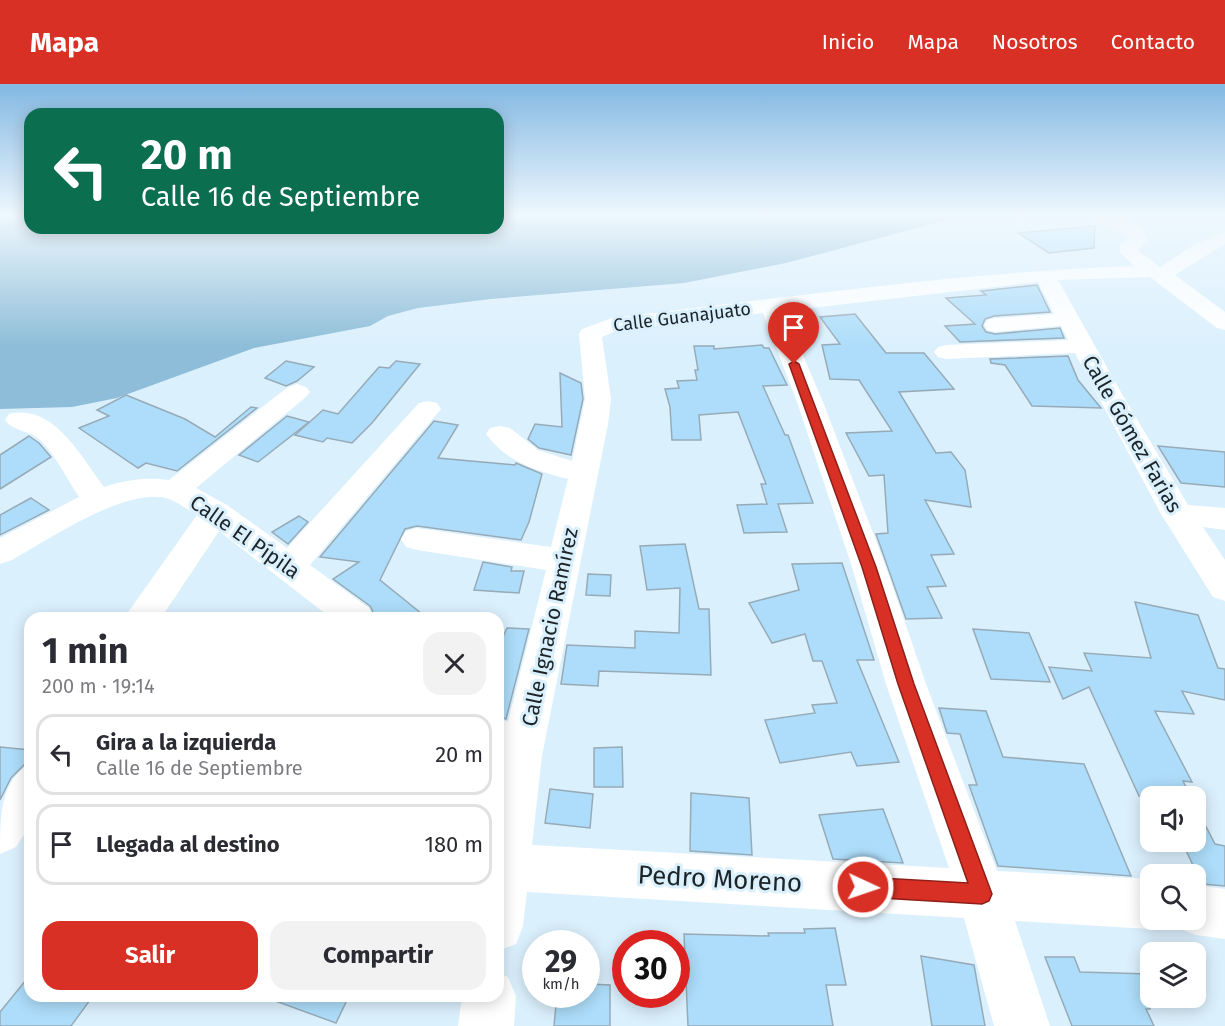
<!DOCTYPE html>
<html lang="es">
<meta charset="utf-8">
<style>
body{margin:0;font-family:"Fira Sans",sans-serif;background:#f2f2f3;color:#2b2b33;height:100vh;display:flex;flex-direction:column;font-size:22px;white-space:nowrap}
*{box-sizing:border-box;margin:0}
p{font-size:20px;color:#7c7c81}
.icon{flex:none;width:33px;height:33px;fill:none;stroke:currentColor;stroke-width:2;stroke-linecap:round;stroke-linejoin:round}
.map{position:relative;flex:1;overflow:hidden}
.sheet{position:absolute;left:24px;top:528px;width:480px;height:390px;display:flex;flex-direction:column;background:#fff;border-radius:18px;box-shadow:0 3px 15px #0003}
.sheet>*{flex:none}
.top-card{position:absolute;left:24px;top:24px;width:480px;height:126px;border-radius:18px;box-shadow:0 3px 15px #0003;background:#0b6e4f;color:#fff;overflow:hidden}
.buttons{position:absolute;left:1140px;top:702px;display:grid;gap:12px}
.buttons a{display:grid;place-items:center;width:66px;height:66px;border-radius:12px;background:#fff;box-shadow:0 3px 15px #0003;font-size:30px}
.speed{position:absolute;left:522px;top:846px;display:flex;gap:12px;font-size:30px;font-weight:700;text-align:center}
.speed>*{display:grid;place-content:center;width:78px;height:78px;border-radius:50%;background:#fff;box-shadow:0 3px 15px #0003;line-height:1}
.speed small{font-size:15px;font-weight:400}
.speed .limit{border:9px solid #d22;background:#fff;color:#111}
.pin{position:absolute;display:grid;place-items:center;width:51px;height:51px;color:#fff;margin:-62px -26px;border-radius:50% 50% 50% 0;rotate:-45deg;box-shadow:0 0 6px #0007}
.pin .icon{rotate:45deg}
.me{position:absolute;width:66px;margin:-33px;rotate:93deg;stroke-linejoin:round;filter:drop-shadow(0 0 4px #0008)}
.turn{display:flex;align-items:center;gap:21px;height:126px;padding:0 18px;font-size:27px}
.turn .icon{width:78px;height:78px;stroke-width:2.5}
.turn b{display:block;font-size:42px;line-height:51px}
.round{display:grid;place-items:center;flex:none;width:63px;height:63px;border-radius:18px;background:#f2f2f3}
.overview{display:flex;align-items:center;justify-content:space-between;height:102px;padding:0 18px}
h1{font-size:36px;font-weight:700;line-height:45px}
.primary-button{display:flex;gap:12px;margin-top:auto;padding:12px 18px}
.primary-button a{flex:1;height:69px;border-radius:18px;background:#d93025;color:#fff;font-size:24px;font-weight:700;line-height:69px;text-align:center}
.primary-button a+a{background:#f2f2f3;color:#2b2b33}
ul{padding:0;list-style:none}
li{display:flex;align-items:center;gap:18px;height:81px;margin:0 12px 9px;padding:0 6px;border:3px solid #e1e1e2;border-radius:18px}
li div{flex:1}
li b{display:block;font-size:22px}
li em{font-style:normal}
header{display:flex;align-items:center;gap:36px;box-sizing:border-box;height:84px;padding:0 30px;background:#d93025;color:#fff}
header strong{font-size:28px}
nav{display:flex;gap:33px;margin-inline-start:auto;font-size:21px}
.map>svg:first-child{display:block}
.water{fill:#8dbdd8}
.building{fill:#adddfa;stroke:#96abb7;stroke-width:1.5}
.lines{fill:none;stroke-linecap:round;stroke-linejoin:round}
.minor{fill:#fff;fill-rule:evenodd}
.route{fill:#d93025;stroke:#8d1f18;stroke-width:1.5}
.labels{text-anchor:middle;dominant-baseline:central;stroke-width:6;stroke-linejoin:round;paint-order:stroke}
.far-street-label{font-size:18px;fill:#1c2428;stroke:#dbf0fd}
.street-label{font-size:21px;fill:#1c2428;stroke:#dbf0fd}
.near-street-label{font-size:26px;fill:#1c2428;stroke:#dbf0fd}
</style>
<header>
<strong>Mapa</strong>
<nav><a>Inicio</a><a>Mapa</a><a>Nosotros</a><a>Contacto</a></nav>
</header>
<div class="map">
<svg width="1225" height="942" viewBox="0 0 1225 942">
<rect width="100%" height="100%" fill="#dbf0fd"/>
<polygon class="water" points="0,131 30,131 30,144 498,144 498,131 966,131 786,179 684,199 491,215 418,224 388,232 370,242 254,264 117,314 72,323 0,325"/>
<g class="building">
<polygon points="1095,142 1094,164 1049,169 1018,149"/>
<polygon points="1037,201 1050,228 994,232 985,235 982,242 986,248 995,250 1060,244 1064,254 960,258 945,242 975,240 946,214 986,211 981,207"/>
<polygon points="855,230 886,269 924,269 954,305 899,308 936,369 951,368 965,386 971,423 925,416 954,470 931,471 946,502 927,503 942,534 906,535 876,450 888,449 884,391 869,392 846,349 892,347 859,296 830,295 822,261 840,260 820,233"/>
<polygon points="762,261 764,264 769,264 787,301 763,302 785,351 788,351 813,419 778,420 787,448 744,449 737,421 767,420 761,400 766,400 738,328 699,331 701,356 672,356 670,323 665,305 679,304 677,297 697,296 695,286 698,286 694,262 714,262 714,265"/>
<polygon points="1068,272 1078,296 1101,324 1032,322 1005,281 991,279 990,275"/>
<polygon points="286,277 314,283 297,297 286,302 265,294"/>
<polygon points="396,277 420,280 372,339 352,359 327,354 323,358 295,351 323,326 338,330 379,283 389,284"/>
<polygon points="560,289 581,299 583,315 571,371 539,364 528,355 535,340 562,343"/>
<polygon points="126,311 185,335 215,353 251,323 257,324 177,387 146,379 138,384 79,344 109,332 97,326"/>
<polygon points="287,332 309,338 258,378 239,371"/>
<polygon points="434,337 458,341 438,374 515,381 516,379 542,390 529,438 521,456 417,442 405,445 380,496 427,534 376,534 370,522 333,495 359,478 320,473"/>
<polygon points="29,352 39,359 51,373 0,405 0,371"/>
<polygon points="1158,362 1225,368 1225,403 1181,399"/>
<polygon points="31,414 49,426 0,451 0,431"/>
<polygon points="299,432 308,438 288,460 272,448"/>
<polygon points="685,460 699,525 709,525 711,591 599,587 598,602 561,600 567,561 635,564 635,547 679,549 680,504 647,506 640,462"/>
<polygon points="483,478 512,483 511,487 524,487 519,509 474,506"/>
<polygon points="842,479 874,576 857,576 899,678 857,682 851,668 780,679 765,636 815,629 812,621 837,619 822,577 813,577 805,550 772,559 749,519 799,506 792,480"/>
<polygon points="588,490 611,491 610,512 586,511"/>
<polygon points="1135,518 1198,531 1218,584 1225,585 1225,616 1182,607 1194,630 1155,627 1192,698 1183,697 1190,712 1139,712 1089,603 1063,615 1049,583 1092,587 1084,569 1151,574"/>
<polygon points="507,544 529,545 506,635 498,632 498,563"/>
<polygon points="973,545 1029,549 1050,598 991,595"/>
<polygon points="939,624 986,627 1003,673 1084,680 1131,792 998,782 969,701 977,701 960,650 947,649"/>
<polygon points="0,663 30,666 30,675 11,694 0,716"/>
<polygon points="622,663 623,703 594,703 594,664"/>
<polygon points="550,705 593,710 590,744 545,739"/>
<polygon points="691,709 749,714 752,771 690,767"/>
<polygon points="1196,723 1215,760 1225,762 1225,802 1202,800 1182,758 1196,758"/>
<polygon points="883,725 903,779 833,775 819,731"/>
<polygon points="835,844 846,901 826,901 833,942 688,942 684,850 769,852 768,849 805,849 804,845"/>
<polygon points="921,872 974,881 985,942 932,942"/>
<polygon points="1045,873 1074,873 1080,888 1150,890 1150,925 1146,925 1154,942 1072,942"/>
<polygon points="30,891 30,912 93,912 71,942 0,942 0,928"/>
<polygon points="589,900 610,901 610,942 554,942 557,910 589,910"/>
<polygon points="270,912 349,912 336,939 270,915"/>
</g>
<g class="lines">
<g class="minor">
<path d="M1089,131C1109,131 1141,135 1148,156L1138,166L1160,183L1194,161L1225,148V160L1175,191L1225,228V246L1217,244L1150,193L1058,196L1122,310L1188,421L1225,424V446L1203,443L1225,476V517L1213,513L1161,430L1075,269L946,275L938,273L934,268L938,263L946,261L1068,256L1061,242L995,248L987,246L984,241L987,236L995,234L1054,230L1038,198L784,227L823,318L886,483L926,600L997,787L1150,795V836H1168L1167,837L1150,845L1015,837L1050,942H994L964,834L527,808L523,842L516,860L498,867V634L508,638L546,486L417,466L406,463L401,455L406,447L417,444L551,463L568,395C537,387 506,378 486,350L490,344L500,342L510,344L538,366L572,377L585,315L579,250L582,245L612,234C786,214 959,188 1134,182L1120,168V162L1129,153L1092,135ZM763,229L797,318L852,483L886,600L949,784L532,761L542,672L608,340L611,315L602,253L616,247Z"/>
<path d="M297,300L306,303L310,308L306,313L196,404L227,421L287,464L419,319L428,317L437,319L441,325L310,481L369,524L374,534H331L219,447L161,534H124L197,431C188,426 179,419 169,415C128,401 48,456 12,476L0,480V454L79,413C67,395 56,372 41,357C31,346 13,348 5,336L9,330C54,319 81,373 104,403C126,396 146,393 169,396L288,303Z"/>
<path d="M30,680V741L16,763L0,770C0,733 0,696 30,680Z"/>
<polygon points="1196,801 1225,805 1225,855 1196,851 1178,844 1175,836 1196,836"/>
<polygon points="498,889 508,893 516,912 514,942 458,942 462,912 498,912"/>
</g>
</g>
<linearGradient id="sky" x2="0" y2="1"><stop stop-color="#83b8e2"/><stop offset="0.5" stop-color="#eff8fe"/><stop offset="1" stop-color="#eff8fe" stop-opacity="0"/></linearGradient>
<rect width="1225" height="263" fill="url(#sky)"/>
<polygon class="route" points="794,277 799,280 876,483 914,600 992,810 989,817 982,820 863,813 856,810 853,803 856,796 863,793 968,799 898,600 862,483 789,280"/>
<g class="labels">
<g class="far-street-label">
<text transform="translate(682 233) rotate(-7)">Calle Guanajuato</text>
</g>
<g class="street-label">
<text transform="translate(1132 350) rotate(60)">Calle Gómez Farias</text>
<text transform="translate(245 453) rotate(35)">Calle El Pípila</text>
<text transform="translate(550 543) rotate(-78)">Calle Ignacio Ramírez</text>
</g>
<g class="near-street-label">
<text transform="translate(720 795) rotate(3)">Pedro Moreno</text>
</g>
</g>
</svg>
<div class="buttons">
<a><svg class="icon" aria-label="sound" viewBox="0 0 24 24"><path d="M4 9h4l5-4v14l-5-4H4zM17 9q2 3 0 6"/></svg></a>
<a><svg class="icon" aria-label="search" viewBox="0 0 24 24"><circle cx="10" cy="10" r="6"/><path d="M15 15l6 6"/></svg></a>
<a><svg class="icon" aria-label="layers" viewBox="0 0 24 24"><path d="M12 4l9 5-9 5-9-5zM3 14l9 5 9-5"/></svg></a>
</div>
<div class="speed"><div>29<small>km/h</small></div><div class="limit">30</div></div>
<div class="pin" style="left:794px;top:280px;background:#d93025"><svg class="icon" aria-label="arrive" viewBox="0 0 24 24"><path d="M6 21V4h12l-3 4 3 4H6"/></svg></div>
<svg class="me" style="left:863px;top:803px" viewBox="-20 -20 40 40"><circle r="17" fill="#d93025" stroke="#fff" stroke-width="3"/><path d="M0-11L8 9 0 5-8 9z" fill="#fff"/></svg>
<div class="top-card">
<div class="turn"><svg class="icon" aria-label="left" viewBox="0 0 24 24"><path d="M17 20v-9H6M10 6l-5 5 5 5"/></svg><div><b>20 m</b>Calle 16 de Septiembre</div></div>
</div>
<section class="sheet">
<div class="overview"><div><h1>1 min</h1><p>200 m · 19:14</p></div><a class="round"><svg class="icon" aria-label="close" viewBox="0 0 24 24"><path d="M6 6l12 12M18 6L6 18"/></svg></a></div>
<ul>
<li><svg class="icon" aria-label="left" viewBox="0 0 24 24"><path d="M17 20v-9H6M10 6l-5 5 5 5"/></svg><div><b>Gira a la izquierda</b><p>Calle 16 de Septiembre</p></div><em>20 m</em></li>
<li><svg class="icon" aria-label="arrive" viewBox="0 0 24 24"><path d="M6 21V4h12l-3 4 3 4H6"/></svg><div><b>Llegada al destino</b></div><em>180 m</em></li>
</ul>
<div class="primary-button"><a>Salir</a><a>Compartir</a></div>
</section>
</div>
